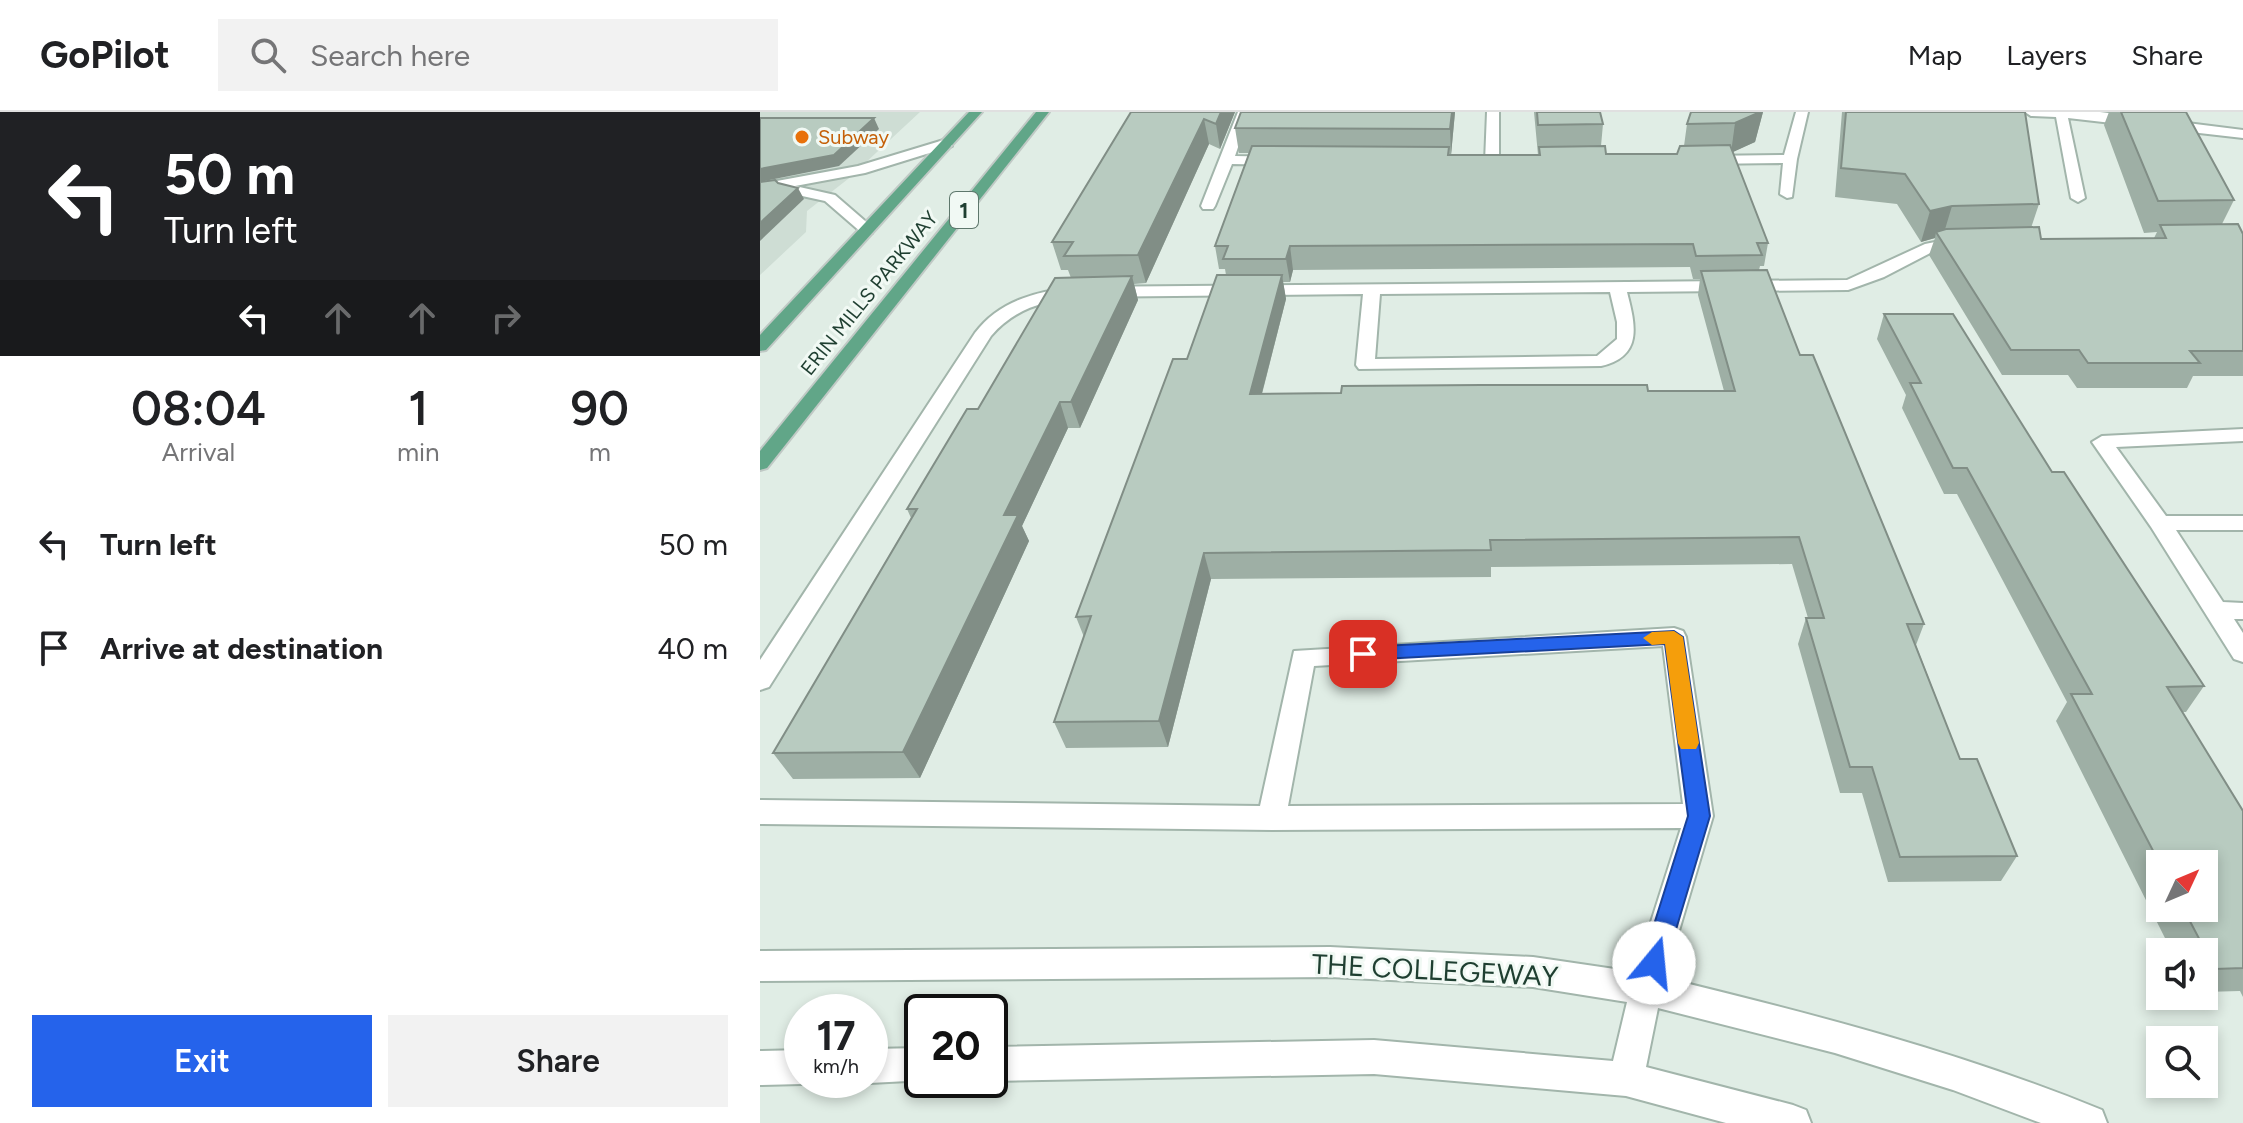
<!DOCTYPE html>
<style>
body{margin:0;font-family:Figtree,sans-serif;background:#f2f2f2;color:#202124;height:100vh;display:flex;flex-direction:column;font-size:30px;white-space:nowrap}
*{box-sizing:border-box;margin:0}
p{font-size:26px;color:#757577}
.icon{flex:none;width:44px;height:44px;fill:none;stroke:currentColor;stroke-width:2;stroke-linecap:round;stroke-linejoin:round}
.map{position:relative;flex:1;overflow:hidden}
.drawer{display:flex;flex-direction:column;background:#fff;width:760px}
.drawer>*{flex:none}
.hud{background:#202124;color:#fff;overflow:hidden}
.needle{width:52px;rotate:46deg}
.controls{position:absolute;left:1386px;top:738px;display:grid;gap:16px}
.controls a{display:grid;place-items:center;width:72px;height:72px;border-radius:0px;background:#fff;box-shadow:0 4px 12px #0003;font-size:40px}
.speed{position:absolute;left:24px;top:882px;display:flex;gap:16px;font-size:40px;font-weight:700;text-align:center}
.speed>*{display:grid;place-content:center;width:104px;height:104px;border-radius:50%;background:#fff;box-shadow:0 4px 12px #0003;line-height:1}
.speed small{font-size:20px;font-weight:400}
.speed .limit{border:4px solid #111;border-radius:12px;background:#fff;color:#111}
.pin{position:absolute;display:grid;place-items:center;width:68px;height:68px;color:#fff;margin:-34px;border-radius:16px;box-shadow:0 4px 12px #0006}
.me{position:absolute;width:88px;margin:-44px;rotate:17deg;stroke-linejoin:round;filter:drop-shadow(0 0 6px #0008)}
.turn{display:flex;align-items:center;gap:28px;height:168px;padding:0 32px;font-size:36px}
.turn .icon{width:104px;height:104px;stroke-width:2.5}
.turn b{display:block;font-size:56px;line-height:68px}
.lanes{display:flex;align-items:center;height:76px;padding:0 32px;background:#0003;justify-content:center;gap:40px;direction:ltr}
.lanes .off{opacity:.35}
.eta{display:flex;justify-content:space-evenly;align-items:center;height:136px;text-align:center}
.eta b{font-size:48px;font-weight:600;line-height:56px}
.button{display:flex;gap:16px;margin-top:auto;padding:16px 32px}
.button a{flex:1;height:92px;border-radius:0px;background:#2563eb;color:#fff;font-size:32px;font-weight:600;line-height:92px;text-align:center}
.button a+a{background:#f2f2f2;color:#202124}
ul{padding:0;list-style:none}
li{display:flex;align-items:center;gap:24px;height:104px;padding:0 32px}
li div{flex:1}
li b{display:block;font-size:30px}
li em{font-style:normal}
header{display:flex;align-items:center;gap:48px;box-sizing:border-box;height:112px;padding:0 40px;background:#fff;border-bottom:2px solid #e0e0e0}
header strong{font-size:38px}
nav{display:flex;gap:44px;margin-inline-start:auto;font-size:28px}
.search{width:560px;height:72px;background:#f2f2f2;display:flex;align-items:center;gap:20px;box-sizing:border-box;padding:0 28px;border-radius:0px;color:#757577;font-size:30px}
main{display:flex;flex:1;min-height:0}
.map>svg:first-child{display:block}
.built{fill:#ceddd4}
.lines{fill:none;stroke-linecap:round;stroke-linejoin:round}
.minor-casing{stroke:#a2b5ab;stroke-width:4}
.major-casing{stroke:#c0c9c5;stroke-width:4}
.minor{fill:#fff;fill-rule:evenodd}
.major{fill:#61a688;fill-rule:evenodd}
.wall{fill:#9eafa5;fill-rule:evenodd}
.shaded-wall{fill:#818e86}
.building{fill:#b8cbc0;stroke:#818e86;stroke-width:2}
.route{fill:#2563eb;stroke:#184099;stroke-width:2}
.slow{fill:#f59e0b}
.food-dot{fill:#e8710a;stroke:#f1f9f4;stroke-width:3}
.labels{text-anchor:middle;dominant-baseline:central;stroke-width:6;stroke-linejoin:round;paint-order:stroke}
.far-food-label{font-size:20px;fill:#c56008;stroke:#f1f9f4;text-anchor:start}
.far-street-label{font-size:20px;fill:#1f3f31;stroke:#f1f9f4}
.shield{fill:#f1f9f4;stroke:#5e776c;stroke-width:2}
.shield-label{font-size:22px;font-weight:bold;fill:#1f3f31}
.near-street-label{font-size:28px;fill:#1f3f31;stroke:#f1f9f4}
</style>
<header>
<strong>GoPilot</strong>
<div class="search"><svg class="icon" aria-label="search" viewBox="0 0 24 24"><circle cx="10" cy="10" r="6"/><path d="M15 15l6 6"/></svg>Search here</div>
<nav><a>Map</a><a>Layers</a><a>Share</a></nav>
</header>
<main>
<section class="drawer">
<div class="hud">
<div class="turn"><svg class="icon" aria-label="left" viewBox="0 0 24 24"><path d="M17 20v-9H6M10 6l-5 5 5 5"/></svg><div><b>50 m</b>Turn left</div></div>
<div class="lanes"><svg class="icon" aria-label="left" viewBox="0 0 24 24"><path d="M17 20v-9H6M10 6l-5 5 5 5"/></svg><svg class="icon off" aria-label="ahead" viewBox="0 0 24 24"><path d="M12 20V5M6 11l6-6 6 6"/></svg><svg class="icon off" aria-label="ahead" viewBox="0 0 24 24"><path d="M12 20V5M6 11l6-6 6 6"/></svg><svg class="icon off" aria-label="right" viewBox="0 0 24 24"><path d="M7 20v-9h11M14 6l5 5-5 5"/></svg></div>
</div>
<div class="eta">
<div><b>08:04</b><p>Arrival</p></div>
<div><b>1</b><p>min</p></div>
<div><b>90</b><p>m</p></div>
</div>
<ul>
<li><svg class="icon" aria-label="left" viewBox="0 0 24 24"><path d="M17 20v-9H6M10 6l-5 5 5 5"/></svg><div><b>Turn left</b></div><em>50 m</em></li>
<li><svg class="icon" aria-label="arrive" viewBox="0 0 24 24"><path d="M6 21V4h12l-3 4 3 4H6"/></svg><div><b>Arrive at destination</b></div><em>40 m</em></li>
</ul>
<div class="button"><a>Exit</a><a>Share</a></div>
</section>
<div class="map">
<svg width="1483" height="1011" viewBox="0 0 1483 1011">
<rect width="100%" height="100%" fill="#e0ede5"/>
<polygon class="built" points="0,0 160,0 88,67 47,99 46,120 0,163"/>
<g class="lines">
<defs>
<g id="minor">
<polygon points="478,0 490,0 475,44 518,45 525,49 518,53 472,52 455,94 453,97 443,97 441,94"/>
<polygon points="727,0 739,0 739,46 761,47 761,53 732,54 725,50"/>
<polygon points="1036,0 1048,0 1037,47 1032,85 1027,86 1020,82 1023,51 944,52 937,48 944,44 1024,43"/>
<polygon points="1265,0 1340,0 1483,18 1483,26 1308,6 1325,86 1318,90 1311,86 1296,5 1271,4"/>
<polygon points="187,27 192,28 192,34 105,61 35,74 75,83 112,115 112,121 102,121 65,89 24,80 22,76 0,80 0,72 98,54"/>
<path d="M1205,124L1213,129L1210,132L1176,138L1124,165L1088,178L867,180C875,212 884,244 841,254L599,257L596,253L603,182L317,185C283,189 254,197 231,224L9,575L0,578V548L215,221C240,188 278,179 317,175L1087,168L1165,132ZM850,180L857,210V227L837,244L615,247L620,182Z"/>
<polygon points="1483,317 1483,329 1356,335 1406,404 1483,404 1483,418 1416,418 1463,490 1483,491 1483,507 1474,507 1483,521 1483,550 1474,547 1391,415 1332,330 1342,324"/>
<path d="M914,516L923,519L926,525L953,704L905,866C1053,902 1200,940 1342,998L1347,1011H1281L1193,978L1075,941L898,896L886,955L1033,993L1046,998L1051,1011H966L866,984L614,962L230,969L227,968H230V935L614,928L853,949L867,890L773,875L570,865L0,869V839L570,835L773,845L875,860L921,716L512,718L0,712V688L500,694L534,539ZM903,534L923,692L528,694L554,554Z"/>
<polygon points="162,936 162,968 167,968 110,971 103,968 110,968 110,937"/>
<polygon points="42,938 42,968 52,968 42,972 0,973 0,939"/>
</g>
<g id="major">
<polygon points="209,0 222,0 6,238 0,239 0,223"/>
<polygon points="276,0 289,0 7,356 0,358 0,339"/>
</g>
</defs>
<use href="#minor" class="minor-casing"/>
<use href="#major" class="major-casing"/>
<use href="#minor" class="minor"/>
<use href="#major" class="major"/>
</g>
<g class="wall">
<polygon points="371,0 475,0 460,37 449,32 386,171 374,172 378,188 320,316 308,316 262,414 269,429 160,666 33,667 13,641 151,406 147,397 311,166 308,158 301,158 292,130"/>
<path d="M481,0H695L691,43H778L774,0H840L843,12L841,34L846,42H917L924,34L927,12L931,0H1003L995,30L972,40L1008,131L1004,154H1000L999,158L1040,243L1164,512L1156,533L1200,647L1257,744L1241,769L1128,770L1102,681H1080L1038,532L1046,506H1048L1032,452L731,455V465L451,467L408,635L306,636L294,610L324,525L316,505L427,247L466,163L465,157H459L455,134L489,41H479L475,16ZM930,155L933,167H940L938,183L964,279L502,282L526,187L523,170H530L533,158Z"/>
<polygon points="1082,0 1265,0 1279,92 1271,116 1281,127 1394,126 1397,120 1384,121 1344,13 1349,0 1426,0 1474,88 1462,112 1483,122 1483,264 1433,264 1427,276 1317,276 1308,263 1242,263 1169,143 1175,126 1161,130 1137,92 1075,85"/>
<path d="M1124,202L1292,360L1444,574L1426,600H1422L1483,699V885L1480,879L1444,880V840H1412L1296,609L1307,590L1197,382H1184L1142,296L1146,283L1117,227ZM1400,752L1444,796H1400Z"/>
</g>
<g class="shaded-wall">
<polygon points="461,0 475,0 460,37 456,12"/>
<polygon points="692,0 695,0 691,43 690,17"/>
<polygon points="1000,0 1003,0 995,30 971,41 975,11"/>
<polygon points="114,6 119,17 79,54 0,70 0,57"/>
<polygon points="444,7 449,32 386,171 378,143"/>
<polygon points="38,76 44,87 0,129 0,111"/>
<polygon points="1192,94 1183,124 1176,120 1175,126 1161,130 1170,99"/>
<polygon points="530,134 533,158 530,170 526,147"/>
<polygon points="522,163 526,187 495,308 490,282"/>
<polygon points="372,164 378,188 320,316 311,290"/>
<polygon points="300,290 308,316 262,414 269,429 160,666 143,640 244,403"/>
<polygon points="444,441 451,467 408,635 399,609"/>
</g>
<g class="building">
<polygon points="371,0 461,0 456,12 444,7 378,143 304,144 313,130 292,130"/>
<polygon points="481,0 692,0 690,17 475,16"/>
<polygon points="777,0 840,0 843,12 778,13"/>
<polygon points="931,0 1000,0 975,11 927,12"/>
<polygon points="1086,0 1265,0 1279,92 1192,94 1170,99 1145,62 1081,56"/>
<polygon points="1361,0 1426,0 1474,88 1398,89"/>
<polygon points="0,6 114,6 74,43 0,57"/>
<polygon points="970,33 1008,131 997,131 1002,143 936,144 933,132 530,134 526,147 463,147 468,134 455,134 492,34 689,35 688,43 780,43 779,35 845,34 846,42 917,42 920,34"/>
<polygon points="15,68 18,71 38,76 0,111 0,70"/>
<polygon points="1478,112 1483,122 1483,239 1430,239 1440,251 1328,251 1319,238 1251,238 1176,120 1186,117 1279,115 1281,127 1406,126 1400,113"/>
<polygon points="1007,158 1040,243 1053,243 1164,512 1147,512 1200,647 1217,647 1257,744 1140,745 1112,655 1090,655 1046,506 1064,506 1039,425 730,428 731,438 444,441 399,609 294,610 331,504 316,505 413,247 427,247 457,163 522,163 490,282 581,281 582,274 721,273 887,273 888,279 975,279 941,159"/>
<polygon points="372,164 311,290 300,290 244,403 258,403 143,640 13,641 157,397 147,397 207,297 218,297 295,166"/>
<polygon points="1124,202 1193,202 1292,360 1304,360 1444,574 1407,575 1483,699 1483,856 1455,857 1423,796 1444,796 1444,752 1400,752 1311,582 1332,582 1207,356 1193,356 1150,271 1161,271"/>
</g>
<polygon class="route" points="914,519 923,525 950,704 906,851 902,859 894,862 885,859 882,851 928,704 905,532 603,548 594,542 603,535"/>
<polygon class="slow" points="914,519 923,525 939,631 936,637 921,637 918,631 905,532 892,533 883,526 892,520"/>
<circle class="food-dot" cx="42" cy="25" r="8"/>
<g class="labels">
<g class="far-food-label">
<text x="58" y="25">Subway</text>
</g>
<g class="far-street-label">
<text transform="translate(109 181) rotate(-51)">ERIN MILLS PARKWAY</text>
</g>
<rect class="shield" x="190" y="80" width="28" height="36" rx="6"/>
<g class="shield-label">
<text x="204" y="98">1</text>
</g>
<g class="near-street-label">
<text transform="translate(675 858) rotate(3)">THE COLLEGEWAY</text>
</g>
</g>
</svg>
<div class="controls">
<a><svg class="needle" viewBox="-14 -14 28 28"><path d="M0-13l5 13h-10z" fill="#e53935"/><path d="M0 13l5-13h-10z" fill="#757577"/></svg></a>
<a><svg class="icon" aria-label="sound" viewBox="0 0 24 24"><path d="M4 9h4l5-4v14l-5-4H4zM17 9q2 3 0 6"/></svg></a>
<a><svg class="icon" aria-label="search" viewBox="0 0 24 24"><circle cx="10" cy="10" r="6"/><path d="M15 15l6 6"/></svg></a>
</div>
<div class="speed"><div>17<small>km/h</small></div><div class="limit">20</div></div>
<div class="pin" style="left:603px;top:542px;background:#d93025"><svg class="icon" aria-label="arrive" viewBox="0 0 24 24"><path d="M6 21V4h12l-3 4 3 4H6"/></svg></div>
<svg class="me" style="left:894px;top:851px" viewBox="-20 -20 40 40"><circle r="19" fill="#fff"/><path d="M0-13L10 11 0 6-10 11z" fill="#2563eb"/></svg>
</div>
</main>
